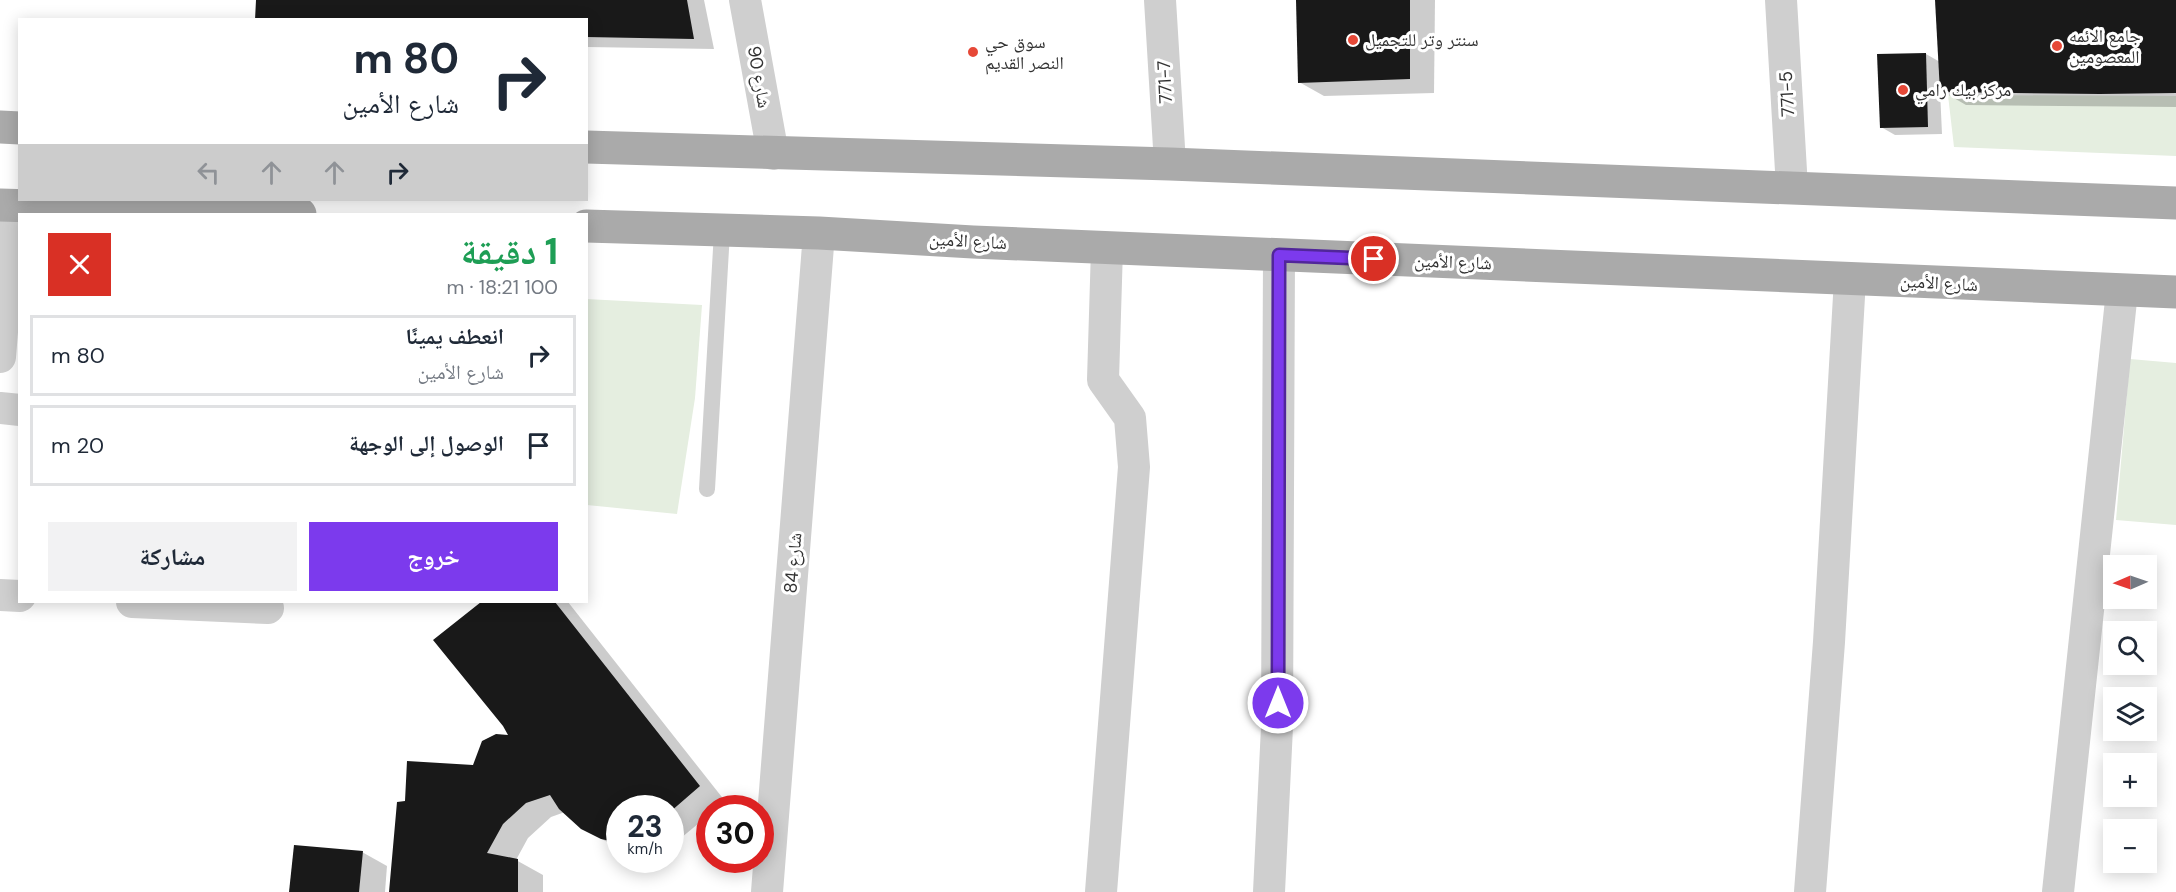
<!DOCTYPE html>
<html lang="ar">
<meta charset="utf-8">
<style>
body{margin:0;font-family:"DM Sans","Noto Naskh Arabic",sans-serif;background:#f2f2f3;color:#1f2937;direction:rtl;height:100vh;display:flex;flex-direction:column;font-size:22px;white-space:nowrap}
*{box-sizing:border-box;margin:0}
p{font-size:20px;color:#747a83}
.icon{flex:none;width:33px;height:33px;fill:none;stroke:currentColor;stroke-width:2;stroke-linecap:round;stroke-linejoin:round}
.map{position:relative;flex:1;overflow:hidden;direction:ltr}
.panel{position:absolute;left:18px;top:213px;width:570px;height:390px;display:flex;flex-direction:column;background:#fff;border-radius:0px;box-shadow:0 3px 15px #0003;direction:rtl}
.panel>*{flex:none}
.hud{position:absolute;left:18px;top:18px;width:570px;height:183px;border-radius:0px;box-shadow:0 3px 15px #0003;direction:rtl;background:#fff;color:#1f2937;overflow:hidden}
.needle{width:39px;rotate:268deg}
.fabs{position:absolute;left:2103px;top:555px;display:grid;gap:12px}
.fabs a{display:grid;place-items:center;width:54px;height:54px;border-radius:0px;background:#fff;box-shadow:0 3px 15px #0003;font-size:30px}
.speed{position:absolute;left:606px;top:795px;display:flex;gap:12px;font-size:30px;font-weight:700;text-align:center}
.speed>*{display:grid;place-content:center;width:78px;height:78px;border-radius:50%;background:#fff;box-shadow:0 3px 15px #0003;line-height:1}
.speed small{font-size:15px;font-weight:400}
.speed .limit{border:9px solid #d22;background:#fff;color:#111}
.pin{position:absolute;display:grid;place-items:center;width:51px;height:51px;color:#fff;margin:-26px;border:3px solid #fff;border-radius:50%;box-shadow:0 2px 6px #0007}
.me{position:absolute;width:66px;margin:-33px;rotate:0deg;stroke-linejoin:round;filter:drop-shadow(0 0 4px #0008)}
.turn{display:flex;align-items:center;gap:21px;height:126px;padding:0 30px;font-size:27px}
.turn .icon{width:78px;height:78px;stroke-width:2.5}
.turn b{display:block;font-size:42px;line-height:51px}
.lanes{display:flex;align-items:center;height:57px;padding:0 30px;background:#0003;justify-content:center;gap:30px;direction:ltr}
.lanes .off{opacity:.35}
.round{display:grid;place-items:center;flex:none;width:63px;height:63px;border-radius:0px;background:#f2f2f3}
.overview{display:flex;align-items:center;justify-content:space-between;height:102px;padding:0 30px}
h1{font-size:36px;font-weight:800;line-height:45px;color:#1e9e55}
.cta{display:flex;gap:12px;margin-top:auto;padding:12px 30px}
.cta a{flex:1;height:69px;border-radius:0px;background:#7c3aed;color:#fff;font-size:24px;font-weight:800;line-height:69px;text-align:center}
.cta a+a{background:#f2f2f3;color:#1f2937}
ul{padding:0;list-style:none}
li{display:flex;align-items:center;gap:18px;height:81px;margin:0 12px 9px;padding:0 18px;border:3px solid #e0e1e3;border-radius:0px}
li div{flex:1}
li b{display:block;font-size:22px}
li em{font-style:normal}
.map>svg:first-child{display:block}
.green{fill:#e5eee0}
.shadow{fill:#0003}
.building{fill:#191919}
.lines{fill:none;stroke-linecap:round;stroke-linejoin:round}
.lane{stroke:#cfcfcf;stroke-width:16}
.street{stroke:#cfcfcf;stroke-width:32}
.primary{stroke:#aaa;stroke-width:33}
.route-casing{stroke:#51269a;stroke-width:15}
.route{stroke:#7c3aed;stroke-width:10}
.poi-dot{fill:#e64837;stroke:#fff;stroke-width:2}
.labels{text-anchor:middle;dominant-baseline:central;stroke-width:6;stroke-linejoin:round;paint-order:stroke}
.poi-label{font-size:18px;fill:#323232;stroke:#fff;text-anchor:start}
.street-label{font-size:18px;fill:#323232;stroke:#fff}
</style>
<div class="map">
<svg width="2176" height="892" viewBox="0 0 2176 892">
<rect width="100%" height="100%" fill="#fff"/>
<g class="green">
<polygon points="1948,95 2176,96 2176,156 1954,147"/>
<polygon points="586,299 702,305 695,398 677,514 587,505"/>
<polygon points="2130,359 2176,363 2176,525 2116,520"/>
</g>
<g class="shadow">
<polygon points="257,0 704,0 714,49 586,47 586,20"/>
<polygon points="1298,0 1435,0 1434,93 1324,96 1299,82"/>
<polygon points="1937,0 2176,0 2176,107 1966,105 1940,90 1942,134 1895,135 1881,127 1926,54 1940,62"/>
<polygon points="484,602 568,602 725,801 716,808 710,808 710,814 670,847 670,808 620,808 620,849 582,828 565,812 551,817 528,838 516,860 543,875 543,892 391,892 406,802 474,766 511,737 504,725 435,640"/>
<polygon points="362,852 387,866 385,892 291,892"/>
</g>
<g class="building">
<polygon points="256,0 687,0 694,39 586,37 586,20 255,20"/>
<polygon points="1296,0 1410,0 1410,79 1298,83"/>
<polygon points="1935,0 2176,0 2176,93 2100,94 1940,92"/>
<polygon points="1926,53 1928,127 1880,128 1877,54"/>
<polygon points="481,602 555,602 700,786 670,812 670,808 620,808 620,843 601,839 581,829 559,809 550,795 526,803 503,824 487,853 518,859 518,892 389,892 397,802 405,801 407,761 473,765 482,741 496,734 508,735 503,726 433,640"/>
<polygon points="294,845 363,851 359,892 289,892"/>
</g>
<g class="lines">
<polyline class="lane" points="707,489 722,232"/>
<g class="street">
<polyline points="745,0 773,154"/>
<polyline points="1160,0 1170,164"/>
<polyline points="1781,0 1792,188"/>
<polyline points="0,357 12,206"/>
<polyline points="0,408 20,410"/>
<polyline points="0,595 20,596"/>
<polyline points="132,602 268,608"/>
<polyline points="767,892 819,233"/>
<polyline points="1101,892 1134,467 1130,418 1103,380 1107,248"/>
<polyline points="1269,892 1277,727 1279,255"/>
<polyline points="1810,892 1829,642 1850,279"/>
<polyline points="2058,892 2122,291"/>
</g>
<g class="primary">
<polyline points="0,127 20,128"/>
<polyline points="586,147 1170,164 2176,203"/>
<polyline points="0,205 300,214"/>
<polyline points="586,226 819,233 973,242 2176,292"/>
</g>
</g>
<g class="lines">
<defs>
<polyline id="route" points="1278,703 1279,255 1374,259"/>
</defs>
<use href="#route" class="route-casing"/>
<use href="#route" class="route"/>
</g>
<g class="poi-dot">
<circle cx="1353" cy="40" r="6"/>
<circle cx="2057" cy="46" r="6"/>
<circle cx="973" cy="52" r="6"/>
<circle cx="1903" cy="90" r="6"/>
</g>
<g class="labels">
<g class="poi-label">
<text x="2069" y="36">جامع الائمه<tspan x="2069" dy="21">المعصومين</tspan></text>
<text x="1365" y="40">سنتر وتر للتجميل</text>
<text x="985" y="42">سوق حي<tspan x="985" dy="21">النصر القديم</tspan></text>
<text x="1915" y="90">مركز بيك رامي</text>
</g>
<g class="street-label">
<text transform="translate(759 77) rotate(80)">شارع 90</text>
<text transform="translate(1165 82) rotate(-93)">771-7</text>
<text transform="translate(1787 94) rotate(-93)">771-5</text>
<text transform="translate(968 241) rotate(3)">شارع الأمين</text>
<text transform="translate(1453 262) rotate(2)">شارع الأمين</text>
<text transform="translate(1939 283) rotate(3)">شارع الأمين</text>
<text transform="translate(793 563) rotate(-85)">شارع 84</text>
</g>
</g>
</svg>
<div class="fabs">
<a><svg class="needle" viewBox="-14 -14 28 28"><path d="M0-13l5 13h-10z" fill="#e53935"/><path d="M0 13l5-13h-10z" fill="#747a83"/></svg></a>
<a><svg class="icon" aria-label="search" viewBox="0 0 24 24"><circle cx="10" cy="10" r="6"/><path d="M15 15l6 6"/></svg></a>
<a><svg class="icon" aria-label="layers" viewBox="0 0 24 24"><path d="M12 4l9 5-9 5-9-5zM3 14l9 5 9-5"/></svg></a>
<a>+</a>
<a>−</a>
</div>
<div class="speed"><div>23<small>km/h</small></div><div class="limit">30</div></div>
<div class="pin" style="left:1374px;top:259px;background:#d93025"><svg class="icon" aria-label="arrive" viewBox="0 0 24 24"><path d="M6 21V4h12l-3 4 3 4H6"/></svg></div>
<svg class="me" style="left:1278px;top:703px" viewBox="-20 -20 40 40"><circle r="17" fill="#7c3aed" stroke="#fff" stroke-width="3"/><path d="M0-11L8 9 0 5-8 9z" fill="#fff"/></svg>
<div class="hud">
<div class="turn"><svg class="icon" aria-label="right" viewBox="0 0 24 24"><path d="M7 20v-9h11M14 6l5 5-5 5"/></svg><div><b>80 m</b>شارع الأمين</div></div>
<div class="lanes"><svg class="icon off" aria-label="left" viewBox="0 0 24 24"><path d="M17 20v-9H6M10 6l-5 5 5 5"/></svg><svg class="icon off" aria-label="ahead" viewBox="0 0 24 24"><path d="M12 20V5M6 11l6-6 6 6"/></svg><svg class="icon off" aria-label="ahead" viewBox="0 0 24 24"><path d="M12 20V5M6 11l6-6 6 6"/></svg><svg class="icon" aria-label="right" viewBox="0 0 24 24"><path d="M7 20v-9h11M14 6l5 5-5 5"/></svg></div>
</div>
<section class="panel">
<div class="overview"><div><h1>1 دقيقة</h1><p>100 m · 18:21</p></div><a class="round" style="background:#d93025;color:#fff"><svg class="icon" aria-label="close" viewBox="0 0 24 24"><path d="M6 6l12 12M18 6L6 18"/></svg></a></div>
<ul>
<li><svg class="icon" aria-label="right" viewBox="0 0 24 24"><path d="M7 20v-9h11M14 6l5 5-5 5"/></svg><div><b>انعطف يمينًا</b><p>شارع الأمين</p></div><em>80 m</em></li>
<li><svg class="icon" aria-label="arrive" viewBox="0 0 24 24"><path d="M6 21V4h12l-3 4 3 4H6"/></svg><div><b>الوصول إلى الوجهة</b></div><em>20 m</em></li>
</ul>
<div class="cta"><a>خروج</a><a>مشاركة</a></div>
</section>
</div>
